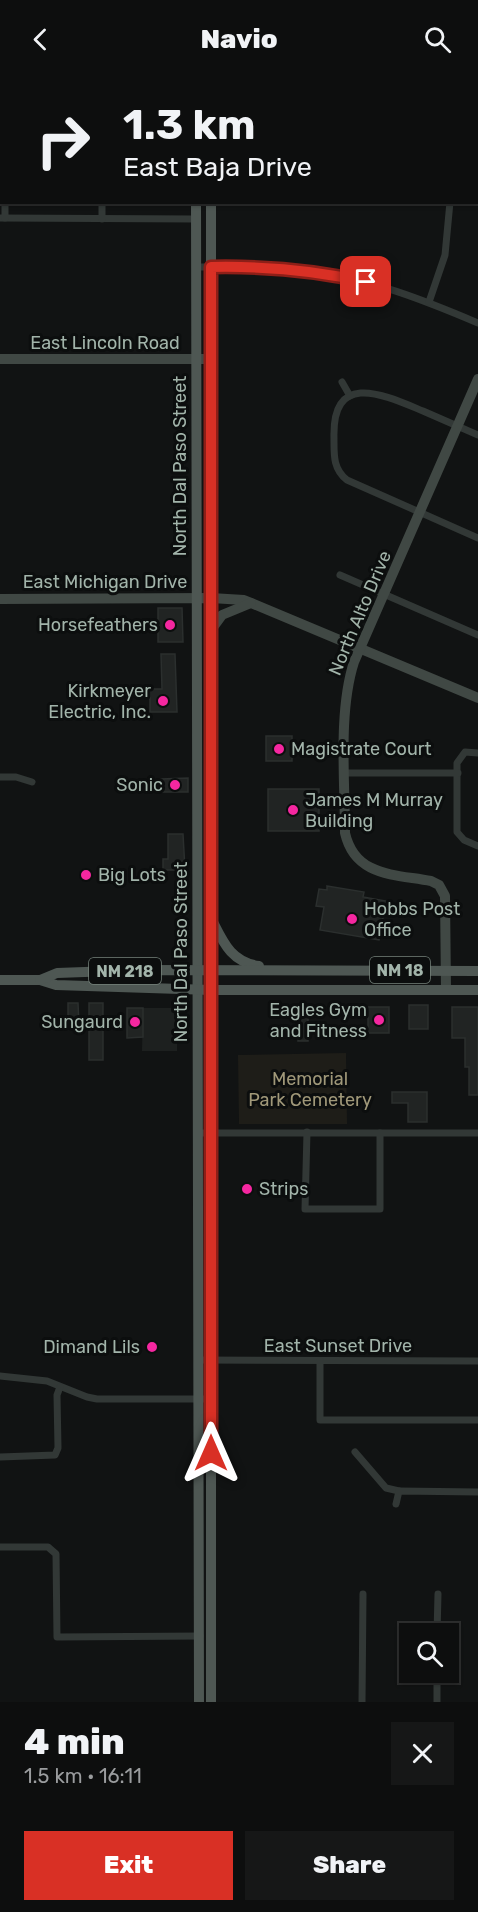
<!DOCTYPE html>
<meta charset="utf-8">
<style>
body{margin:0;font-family:Rubik,sans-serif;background:#161717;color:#f1f3f6;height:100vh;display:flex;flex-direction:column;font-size:22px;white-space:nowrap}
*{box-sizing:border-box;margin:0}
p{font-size:20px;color:#9a9c9e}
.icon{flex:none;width:33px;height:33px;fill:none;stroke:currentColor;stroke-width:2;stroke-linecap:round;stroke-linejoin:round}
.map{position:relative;height:1624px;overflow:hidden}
.details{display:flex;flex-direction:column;background:#0d0e0e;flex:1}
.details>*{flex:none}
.banner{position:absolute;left:0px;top:0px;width:478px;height:126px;box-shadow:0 2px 4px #0004,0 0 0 2px #2d2e2e;background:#0d0e0e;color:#f1f3f6;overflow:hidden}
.controls{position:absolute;left:399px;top:1545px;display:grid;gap:12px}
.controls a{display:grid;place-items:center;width:60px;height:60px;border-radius:0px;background:#0d0e0e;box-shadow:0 2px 4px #0004,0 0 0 2px #2d2e2e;font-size:30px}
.pin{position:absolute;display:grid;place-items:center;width:51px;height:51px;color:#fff;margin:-26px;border-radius:12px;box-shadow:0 3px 9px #0006}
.me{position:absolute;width:66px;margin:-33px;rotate:0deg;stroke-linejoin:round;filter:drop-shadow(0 0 4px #0008)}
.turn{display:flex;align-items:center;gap:21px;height:126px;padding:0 24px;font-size:27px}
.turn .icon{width:78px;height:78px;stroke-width:2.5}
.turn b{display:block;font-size:42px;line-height:51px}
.round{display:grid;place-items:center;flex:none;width:63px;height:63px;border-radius:0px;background:#161717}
.head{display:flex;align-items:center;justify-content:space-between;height:102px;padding:0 24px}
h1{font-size:36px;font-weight:800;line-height:45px}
.button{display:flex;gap:12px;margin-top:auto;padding:12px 24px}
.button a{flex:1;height:69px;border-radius:0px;background:#d93025;color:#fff;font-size:24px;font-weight:800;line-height:69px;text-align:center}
.button a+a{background:#161717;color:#f1f3f6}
header{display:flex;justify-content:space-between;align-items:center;height:78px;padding:0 24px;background:#0d0e0e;font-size:27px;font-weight:800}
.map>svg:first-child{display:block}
.built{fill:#1d201f}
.green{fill:#1e1d18}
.building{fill:#212423;stroke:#2b2f2e;stroke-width:1.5}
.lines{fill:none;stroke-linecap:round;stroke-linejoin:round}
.street{stroke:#323836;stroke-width:7}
.secondary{stroke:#404844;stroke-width:10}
.primary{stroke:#4e5753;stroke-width:10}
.route-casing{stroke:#8d1f18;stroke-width:15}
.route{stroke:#d93025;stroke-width:10}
.poi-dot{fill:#f527a0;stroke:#0c0e0e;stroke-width:2}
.labels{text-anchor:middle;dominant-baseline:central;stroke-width:6;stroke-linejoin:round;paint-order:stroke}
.shield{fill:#0c0e0e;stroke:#75827b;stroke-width:1.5}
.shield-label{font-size:16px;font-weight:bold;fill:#a2b4aa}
.street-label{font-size:18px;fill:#a2b4aa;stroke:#0c0e0e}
.poi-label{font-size:18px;fill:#a2b4aa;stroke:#0c0e0e;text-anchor:end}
.park-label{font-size:18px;fill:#a09879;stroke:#0c0e0e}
</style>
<header><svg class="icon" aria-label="back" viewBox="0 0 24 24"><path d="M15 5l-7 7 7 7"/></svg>Navio<svg class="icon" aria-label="search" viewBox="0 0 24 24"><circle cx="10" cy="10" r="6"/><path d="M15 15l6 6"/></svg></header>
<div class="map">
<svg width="478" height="1624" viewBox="0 0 478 1624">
<rect width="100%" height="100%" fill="#111313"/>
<polygon class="built" points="143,930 173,930 177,940 177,973 142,973"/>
<polygon class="green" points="346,975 347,1046 239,1046 238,977"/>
<g class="building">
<polygon points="158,530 182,530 183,564 158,564"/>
<polygon points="161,576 175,576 177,634 150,634 150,611 162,611"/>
<rect x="266" y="658" width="26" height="25"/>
<polygon points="188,700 188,714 161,714 161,701"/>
<rect x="268" y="711" width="51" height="42"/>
<polygon points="168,756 183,756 185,792 163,792 163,781 168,781"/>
<polygon points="327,808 364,814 363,819 386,823 379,862 320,852 324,829 316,828 319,811 327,812"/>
<polygon points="68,925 78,925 79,947 68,947"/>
<rect x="89" y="925" width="14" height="57"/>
<rect x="409" y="927" width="19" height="24"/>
<rect x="368" y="929" width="21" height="26"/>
<polygon points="452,929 478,929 478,1017 469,1017 469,989 465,989 465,960 452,960"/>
<polygon points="127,930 143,930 143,959 127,960"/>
<polygon points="299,931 308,931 308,963 298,963"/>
<polygon points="392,1014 427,1014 427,1044 408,1044 408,1025 392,1025"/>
</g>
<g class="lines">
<g class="street">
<polyline points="450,2 450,0"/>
<polyline points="477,6 478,6"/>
<polyline points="477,96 478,96"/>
<polyline points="0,140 196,141"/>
<polyline points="5,140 5,124"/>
<polyline points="102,141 102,124"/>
<path d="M196,189C235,189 273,188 312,193C370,201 424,222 478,245"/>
<polyline points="429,224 445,177 450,124"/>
<polyline points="342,304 350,318"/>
<path d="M478,357C460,349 441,341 423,333C384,317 332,292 334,360C334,377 333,391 347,402L478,460"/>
<polyline points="340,497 478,557"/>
<polyline points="478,675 465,674 457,685 457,754 464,762 478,768"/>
<polyline points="345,695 458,695"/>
<polyline points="0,699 16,699 32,704"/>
<polyline points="307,1054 305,1131 380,1131 380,1055"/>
<polyline points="198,1055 478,1055"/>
<polyline points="198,1282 478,1283"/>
<polyline points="320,1283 320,1342 478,1342"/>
<polyline points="0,1298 47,1303 87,1319 97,1321 211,1321"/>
<polyline points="355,1374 386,1410 399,1413"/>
<polyline points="0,1379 55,1377 58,1370 57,1317 60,1309"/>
<polyline points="396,1426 399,1413 478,1414"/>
<polyline points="0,1469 48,1469 56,1476 57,1559 200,1558"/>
<polyline points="437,1556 438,1516"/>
<polyline points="362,1624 363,1516"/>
<polyline points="437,1624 437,1594"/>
</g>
<g class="secondary">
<polyline points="0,281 211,281"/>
<polyline points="0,521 211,520 244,522 478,620"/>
<polyline points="211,552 222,537 251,525"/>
<path d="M446,912L445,818L439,807L431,803C395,796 355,799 345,755C345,702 338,634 354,584L478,301"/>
</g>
<g class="primary">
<polyline points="196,0 196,2"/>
<polyline points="211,0 211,2"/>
<polyline points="196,124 199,1624"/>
<polyline points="211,124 211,1624"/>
<path d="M213,844C224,866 232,884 259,888"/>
<polyline points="0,902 40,902 56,907 211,912 478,912"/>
<polyline points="40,902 57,895 140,892 478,893"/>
</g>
</g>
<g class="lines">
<defs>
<path id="route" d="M211,1375V189C263,188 315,192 366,204"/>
</defs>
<use href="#route" class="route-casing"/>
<use href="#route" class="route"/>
</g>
<g class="poi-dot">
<circle cx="170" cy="547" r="6"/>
<circle cx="163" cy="623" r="6"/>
<circle cx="279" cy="671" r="6"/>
<circle cx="175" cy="707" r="6"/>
<circle cx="293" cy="732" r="6"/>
<circle cx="86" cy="797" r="6"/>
<circle cx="352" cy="841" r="6"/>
<circle cx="379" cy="942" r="6"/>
<circle cx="135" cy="944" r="6"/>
<circle cx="247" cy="1111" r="6"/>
<circle cx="152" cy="1269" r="6"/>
</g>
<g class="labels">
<g class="shield">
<rect x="370" y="879" width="60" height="26" rx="4.5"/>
<rect x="89" y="880" width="72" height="26" rx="4.5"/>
</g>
<g class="shield-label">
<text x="400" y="892">NM 18</text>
<text x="125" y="893">NM 218</text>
</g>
<g class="street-label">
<text x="105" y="265">East Lincoln Road</text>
<text transform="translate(180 388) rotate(-90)">North Dal Paso Street</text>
<text x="105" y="504">East Michigan Drive</text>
<text transform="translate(360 535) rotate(-67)">North Alto Drive</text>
<text transform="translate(181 874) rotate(-90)">North Dal Paso Street</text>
<text x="338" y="1268">East Sunset Drive</text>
</g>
<g class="poi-label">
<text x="158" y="547">Horsefeathers</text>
<text x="151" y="613">Kirkmeyer<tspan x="151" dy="21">Electric, Inc.</tspan></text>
<text x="291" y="671" text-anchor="start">Magistrate Court</text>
<text x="163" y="707">Sonic</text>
<text x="305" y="722" text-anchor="start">James M Murray<tspan x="305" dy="21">Building</tspan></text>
<text x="98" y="797" text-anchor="start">Big Lots</text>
<text x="364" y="831" text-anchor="start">Hobbs Post<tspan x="364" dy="21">Office</tspan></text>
<text x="367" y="932">Eagles Gym<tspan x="367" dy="21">and Fitness</tspan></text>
<text x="123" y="944">Sungaurd</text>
<text x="259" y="1111" text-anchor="start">Strips</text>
<text x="140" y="1269">Dimand Lils</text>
</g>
<g class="park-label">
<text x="310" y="1001">Memorial<tspan x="310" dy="21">Park Cemetery</tspan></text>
</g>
</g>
</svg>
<div class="controls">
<a><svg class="icon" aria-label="search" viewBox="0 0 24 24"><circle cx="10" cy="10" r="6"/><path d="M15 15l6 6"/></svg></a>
</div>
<div class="pin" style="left:366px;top:204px;background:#d93025"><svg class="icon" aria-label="arrive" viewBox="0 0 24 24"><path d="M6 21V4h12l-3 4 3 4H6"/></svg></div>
<svg class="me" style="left:211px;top:1375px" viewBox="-20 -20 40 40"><path d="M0-17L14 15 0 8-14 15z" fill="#d93025" stroke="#fff" stroke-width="4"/></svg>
<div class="banner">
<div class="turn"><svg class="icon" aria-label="right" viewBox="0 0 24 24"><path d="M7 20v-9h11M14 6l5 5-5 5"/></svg><div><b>1.3 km</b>East Baja Drive</div></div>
</div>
</div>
<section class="details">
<div class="head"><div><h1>4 min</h1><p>1.5 km · 16:11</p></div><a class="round"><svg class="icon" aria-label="close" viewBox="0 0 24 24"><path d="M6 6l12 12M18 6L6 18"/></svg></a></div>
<div class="button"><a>Exit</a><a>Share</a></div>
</section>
